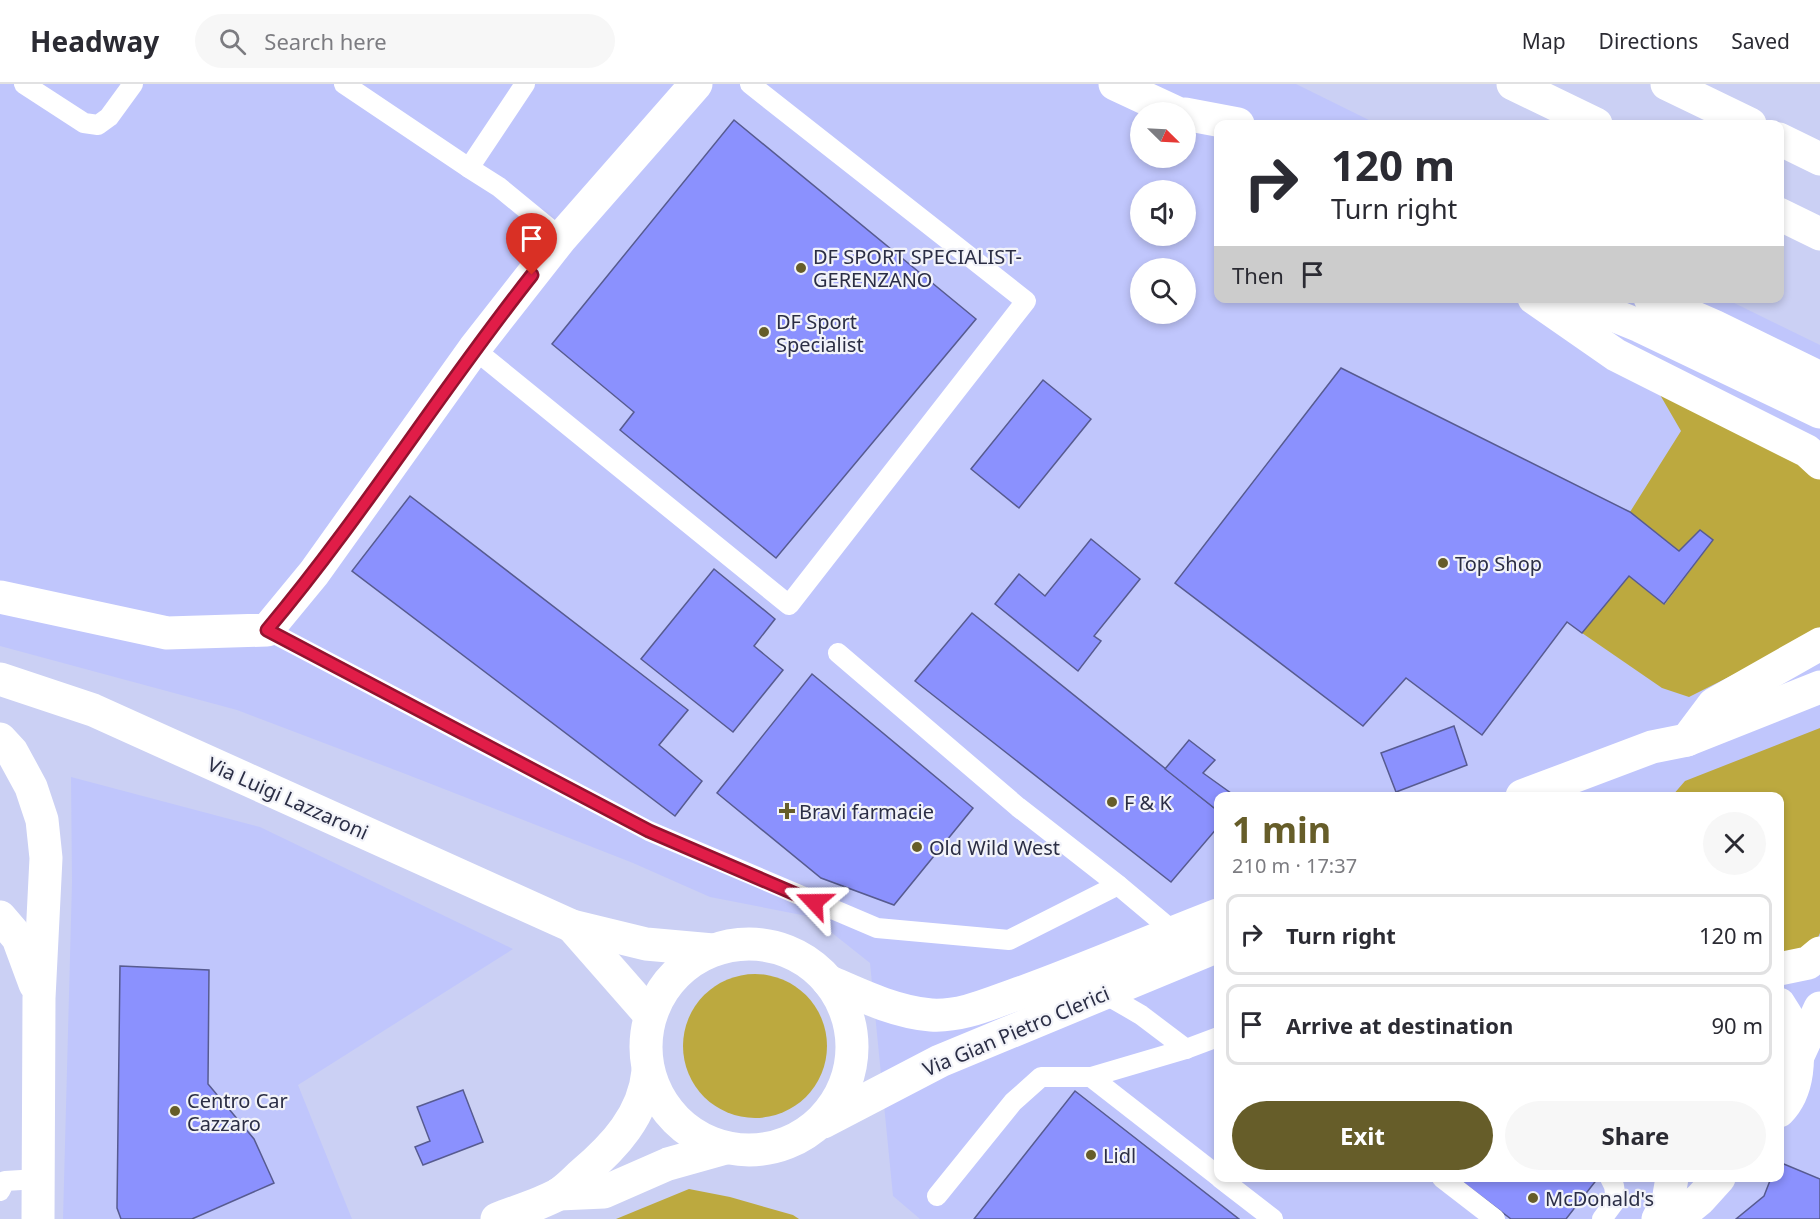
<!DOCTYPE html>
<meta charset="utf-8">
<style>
body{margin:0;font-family:"Noto Sans",sans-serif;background:#f7f7f7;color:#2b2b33;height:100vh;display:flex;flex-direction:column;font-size:22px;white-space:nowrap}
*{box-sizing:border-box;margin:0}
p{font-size:20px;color:#7c7c81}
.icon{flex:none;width:33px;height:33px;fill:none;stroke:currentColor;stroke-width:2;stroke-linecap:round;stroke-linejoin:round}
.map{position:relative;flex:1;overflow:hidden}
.sheet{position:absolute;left:1214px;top:708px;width:570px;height:390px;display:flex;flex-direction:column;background:#fff;border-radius:12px;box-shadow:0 3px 9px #0003}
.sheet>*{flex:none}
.hud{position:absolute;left:1214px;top:36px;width:570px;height:183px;border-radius:12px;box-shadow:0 3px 9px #0003;background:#fff;color:#2b2b33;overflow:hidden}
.needle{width:39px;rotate:114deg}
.buttons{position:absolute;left:1130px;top:18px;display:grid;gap:12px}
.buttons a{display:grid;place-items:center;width:66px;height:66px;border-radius:50%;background:#fff;box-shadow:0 3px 9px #0003;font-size:30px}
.pin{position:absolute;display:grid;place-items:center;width:51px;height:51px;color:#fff;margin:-62px -26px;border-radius:50% 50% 50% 0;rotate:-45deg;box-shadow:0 0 6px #0007}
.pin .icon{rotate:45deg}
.me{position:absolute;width:66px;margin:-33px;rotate:293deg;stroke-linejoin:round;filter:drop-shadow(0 0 4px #0008)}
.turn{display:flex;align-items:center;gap:21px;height:126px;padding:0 18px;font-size:27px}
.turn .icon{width:78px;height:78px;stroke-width:2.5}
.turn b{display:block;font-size:42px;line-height:51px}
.then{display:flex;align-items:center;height:57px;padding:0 18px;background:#0003;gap:12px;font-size:22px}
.round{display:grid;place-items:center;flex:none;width:63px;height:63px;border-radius:32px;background:#f7f7f7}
.overview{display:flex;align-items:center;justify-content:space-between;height:102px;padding:0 18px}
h1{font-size:36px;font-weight:700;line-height:45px;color:#665d29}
.button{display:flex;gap:12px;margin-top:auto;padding:12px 18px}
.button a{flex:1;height:69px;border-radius:36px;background:#665d29;color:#fff;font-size:24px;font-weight:700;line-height:69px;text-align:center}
.button a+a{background:#f7f7f7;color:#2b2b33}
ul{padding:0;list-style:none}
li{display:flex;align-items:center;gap:18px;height:81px;margin:0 12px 9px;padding:0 6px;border:3px solid #e1e1e2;border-radius:12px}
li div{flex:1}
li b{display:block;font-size:22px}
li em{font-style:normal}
header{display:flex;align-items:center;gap:36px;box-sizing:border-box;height:84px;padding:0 30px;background:#fff;border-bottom:2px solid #e1e1e2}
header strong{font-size:28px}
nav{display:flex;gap:33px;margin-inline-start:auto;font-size:21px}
.search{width:420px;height:54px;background:#f7f7f7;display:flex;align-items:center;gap:15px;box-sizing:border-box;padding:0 21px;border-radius:33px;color:#7c7c81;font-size:22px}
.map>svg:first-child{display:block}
.built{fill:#c0c6fc;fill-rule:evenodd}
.green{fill:#bca93f}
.building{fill:#8b91fe;stroke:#575b90;stroke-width:1.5}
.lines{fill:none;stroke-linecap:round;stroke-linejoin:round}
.service{stroke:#fff;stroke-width:20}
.minor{stroke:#fff;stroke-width:33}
.tertiary{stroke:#fff;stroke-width:33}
.primary{stroke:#fff;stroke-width:33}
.motorway{stroke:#fff;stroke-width:33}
.route-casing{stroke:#92132f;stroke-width:15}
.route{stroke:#e11d48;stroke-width:10}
.poi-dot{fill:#665d29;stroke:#f2f3f9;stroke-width:2}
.labels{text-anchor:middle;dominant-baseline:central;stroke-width:4.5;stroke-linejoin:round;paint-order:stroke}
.poi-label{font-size:20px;fill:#2b2e45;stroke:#f2f3f9;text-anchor:start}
.street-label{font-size:20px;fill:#2b2e45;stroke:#f2f3f9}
</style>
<header>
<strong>Headway</strong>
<div class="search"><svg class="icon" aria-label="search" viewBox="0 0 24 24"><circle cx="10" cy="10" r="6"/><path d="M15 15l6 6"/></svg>Search here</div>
<nav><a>Map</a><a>Directions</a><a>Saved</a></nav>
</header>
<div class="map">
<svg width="1820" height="1135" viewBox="0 0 1820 1135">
<rect width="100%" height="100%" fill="#cbd0f4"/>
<g class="built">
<path d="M0,0H1296L1377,40H1218V214L1726,215L1820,261V1135H920L893,1112L870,879L812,833L710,813L633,779L403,689L237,626L0,562ZM1140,28H1185V74H1140ZM1140,106H1185V152H1140ZM1140,184H1185V230H1140ZM1218,712H1779V1094H1218Z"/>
<polygon points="71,693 260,743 513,865 298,1001 352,1135 63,1135 72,798"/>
</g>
<g class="green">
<polygon points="1659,309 1820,390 1820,543 1812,551 1689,613 1662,604 1582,549 1629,492 1665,520 1713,456 1700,446 1679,467 1630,428 1681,347"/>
<polygon points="1820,644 1820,849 1815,860 1779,870 1779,712 1672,712 1685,697"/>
<circle cx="755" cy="962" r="72"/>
<polygon points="689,1105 730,1113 793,1131 799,1135 616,1135"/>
</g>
<g class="building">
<polygon points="734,36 976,235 776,474 620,346 634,328 552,260"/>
<polygon points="1341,284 1630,428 1679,467 1700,446 1713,456 1664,520 1629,492 1582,549 1567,538 1482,651 1406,594 1363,642 1175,499"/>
<polygon points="1043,296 1091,335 1019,424 971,385"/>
<polygon points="410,412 688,626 659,661 702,697 675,732 352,487"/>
<polygon points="1091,455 1140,495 1094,552 1101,557 1078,587 995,520 1019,490 1045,512"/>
<polygon points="714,485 775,535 754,562 783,586 733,648 641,575"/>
<polygon points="972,529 1218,727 1218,743 1171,798 915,597"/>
<polygon points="812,590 973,724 894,821 821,794 717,709"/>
<polygon points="1454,642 1467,681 1396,708 1381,669"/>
<polygon points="1189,656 1215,676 1203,689 1235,712 1218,712 1218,727 1165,685"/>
<polygon points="120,882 209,886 208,1000 254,1055 274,1099 192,1135 121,1135 117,1124"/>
<polygon points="463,1006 483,1058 423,1081 415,1063 430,1057 417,1023"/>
<polygon points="1075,1007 1239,1135 974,1135"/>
<polygon points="1779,1078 1820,1095 1820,1135 1736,1135 1764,1112 1771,1094 1779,1094"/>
<polygon points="1457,1094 1598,1094 1566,1135 1511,1135"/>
</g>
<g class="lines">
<g class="service">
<polyline points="24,0 84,39 98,41 109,33 133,0"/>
<polyline points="344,0 469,84 499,103 561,154"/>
<polyline points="469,84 525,0"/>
<polyline points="474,265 789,521 1026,217 750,0"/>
<polyline points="267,546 649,747 877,844 1009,856 1118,801"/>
<polyline points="838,569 1018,723 1118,801 1174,848"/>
<polyline points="1103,909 1141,931 1186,965"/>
<polyline points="1091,993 1218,1092"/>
<polyline points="1220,1094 1273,1135"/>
<polyline points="1442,1094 1495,1135"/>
<polyline points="0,1107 5,1097 38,1095"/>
<polyline points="937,1112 1013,1018 1041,993 1091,993 1186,965 1218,953"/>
<polyline points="1602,1135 1616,1116 1614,1102 1610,1094"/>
</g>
<g class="minor">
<polyline points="1115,0 1175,28"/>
<polyline points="1185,30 1238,40"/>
<polyline points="1534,214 1616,271 1807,367 1820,379"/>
<polyline points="1571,214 1640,242 1820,328"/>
<polyline points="1650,214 1714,242 1820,294"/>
<polyline points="0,513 167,549 267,546 314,489 474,265 561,154 696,0"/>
<polyline points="0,655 12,668 31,703 42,736 46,774 39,914 38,1135"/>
<polyline points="1687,656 1714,620 1820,560"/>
<polyline points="0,833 18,854 35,900"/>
<polyline points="1779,885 1808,879 1820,869"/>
<path d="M1779,920C1784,928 1790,936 1793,945C1801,971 1799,1007 1779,1027"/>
<polyline points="1798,972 1820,924"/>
<polyline points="1658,1135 1668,1117 1672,1094"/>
<polyline points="1676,1135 1700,1115 1719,1094"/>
</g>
<g class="tertiary">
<polyline points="559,1110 604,1108 668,1080 725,1064"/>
<path d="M497,1135C517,1127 538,1121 557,1111C566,1106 574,1097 582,1090C614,1063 644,1031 648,987"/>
</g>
<g class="primary">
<polyline points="0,595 93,626 572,842 646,860 713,866"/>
<polyline points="1522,712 1652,663 1687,656 1820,603"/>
<polyline points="572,842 650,931"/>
<circle cx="749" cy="963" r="103"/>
<path d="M828,897C860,911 895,928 931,931C963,933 993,918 1023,908C1089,884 1153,856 1218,831"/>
<polyline points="823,1038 940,977 1218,862"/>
</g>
<g class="motorway">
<polyline points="1513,0 1596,40"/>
<polyline points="1667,0 1750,40"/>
<polyline points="1779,55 1820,75"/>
<polyline points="1779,130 1820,150"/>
</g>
</g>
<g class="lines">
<defs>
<path id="route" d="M532,191C440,307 362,433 267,546L649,747L814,818"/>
</defs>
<use href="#route" class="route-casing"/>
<use href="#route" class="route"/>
</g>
<g class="poi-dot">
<circle cx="801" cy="184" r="6"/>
<circle cx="764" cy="248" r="6"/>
<circle cx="1443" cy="479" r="6"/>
<circle cx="1112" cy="718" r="6"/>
<path d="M784 718h6v6h6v6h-6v6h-6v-6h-6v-6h6z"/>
<circle cx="917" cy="763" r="6"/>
<circle cx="175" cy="1027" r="6"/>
<circle cx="1091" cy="1071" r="6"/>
<circle cx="1533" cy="1114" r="6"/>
</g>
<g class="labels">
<g class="poi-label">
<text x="813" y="172">DF SPORT SPECIALIST-<tspan x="813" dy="23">GERENZANO</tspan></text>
<text x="776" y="237">DF Sport<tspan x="776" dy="23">Specialist</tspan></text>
<text x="1455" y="479">Top Shop</text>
<text x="1124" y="718">F &amp; K</text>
<text x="799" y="727">Bravi farmacie</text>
<text x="929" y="763">Old Wild West</text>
<text x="187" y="1016">Centro Car<tspan x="187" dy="23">Cazzaro</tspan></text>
<text x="1103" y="1071">Lidl</text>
<text x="1545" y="1114">McDonald's</text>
</g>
<g class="street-label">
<text transform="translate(288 714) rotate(24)">Via Luigi Lazzaroni</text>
<text transform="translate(1016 947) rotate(-23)">Via Gian Pietro Clerici</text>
</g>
</g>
</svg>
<div class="buttons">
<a><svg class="needle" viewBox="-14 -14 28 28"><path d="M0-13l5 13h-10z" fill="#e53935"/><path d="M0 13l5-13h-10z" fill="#7c7c81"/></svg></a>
<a><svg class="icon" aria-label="sound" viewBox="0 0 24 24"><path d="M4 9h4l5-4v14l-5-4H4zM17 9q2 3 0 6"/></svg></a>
<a><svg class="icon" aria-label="search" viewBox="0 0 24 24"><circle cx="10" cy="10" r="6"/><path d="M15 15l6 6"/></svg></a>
</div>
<div class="pin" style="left:532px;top:191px;background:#d93025"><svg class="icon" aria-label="arrive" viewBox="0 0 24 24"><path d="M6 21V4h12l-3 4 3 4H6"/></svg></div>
<svg class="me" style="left:814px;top:818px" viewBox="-20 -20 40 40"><path d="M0-17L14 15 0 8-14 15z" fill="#e11d48" stroke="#fff" stroke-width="4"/></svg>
<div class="hud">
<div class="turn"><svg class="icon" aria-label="right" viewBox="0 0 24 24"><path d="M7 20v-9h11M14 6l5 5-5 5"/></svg><div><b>120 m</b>Turn right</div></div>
<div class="then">Then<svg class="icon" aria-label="arrive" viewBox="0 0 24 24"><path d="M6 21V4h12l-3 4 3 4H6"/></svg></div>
</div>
<section class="sheet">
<div class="overview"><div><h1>1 min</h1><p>210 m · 17:37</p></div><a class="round"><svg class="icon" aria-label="close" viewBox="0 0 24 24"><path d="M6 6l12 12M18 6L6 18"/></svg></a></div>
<ul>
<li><svg class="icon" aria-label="right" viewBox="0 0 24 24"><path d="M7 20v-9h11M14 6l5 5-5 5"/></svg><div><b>Turn right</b></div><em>120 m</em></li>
<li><svg class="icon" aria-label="arrive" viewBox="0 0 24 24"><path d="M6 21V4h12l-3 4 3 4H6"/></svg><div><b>Arrive at destination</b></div><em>90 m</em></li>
</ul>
<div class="button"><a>Exit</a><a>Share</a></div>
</section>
</div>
